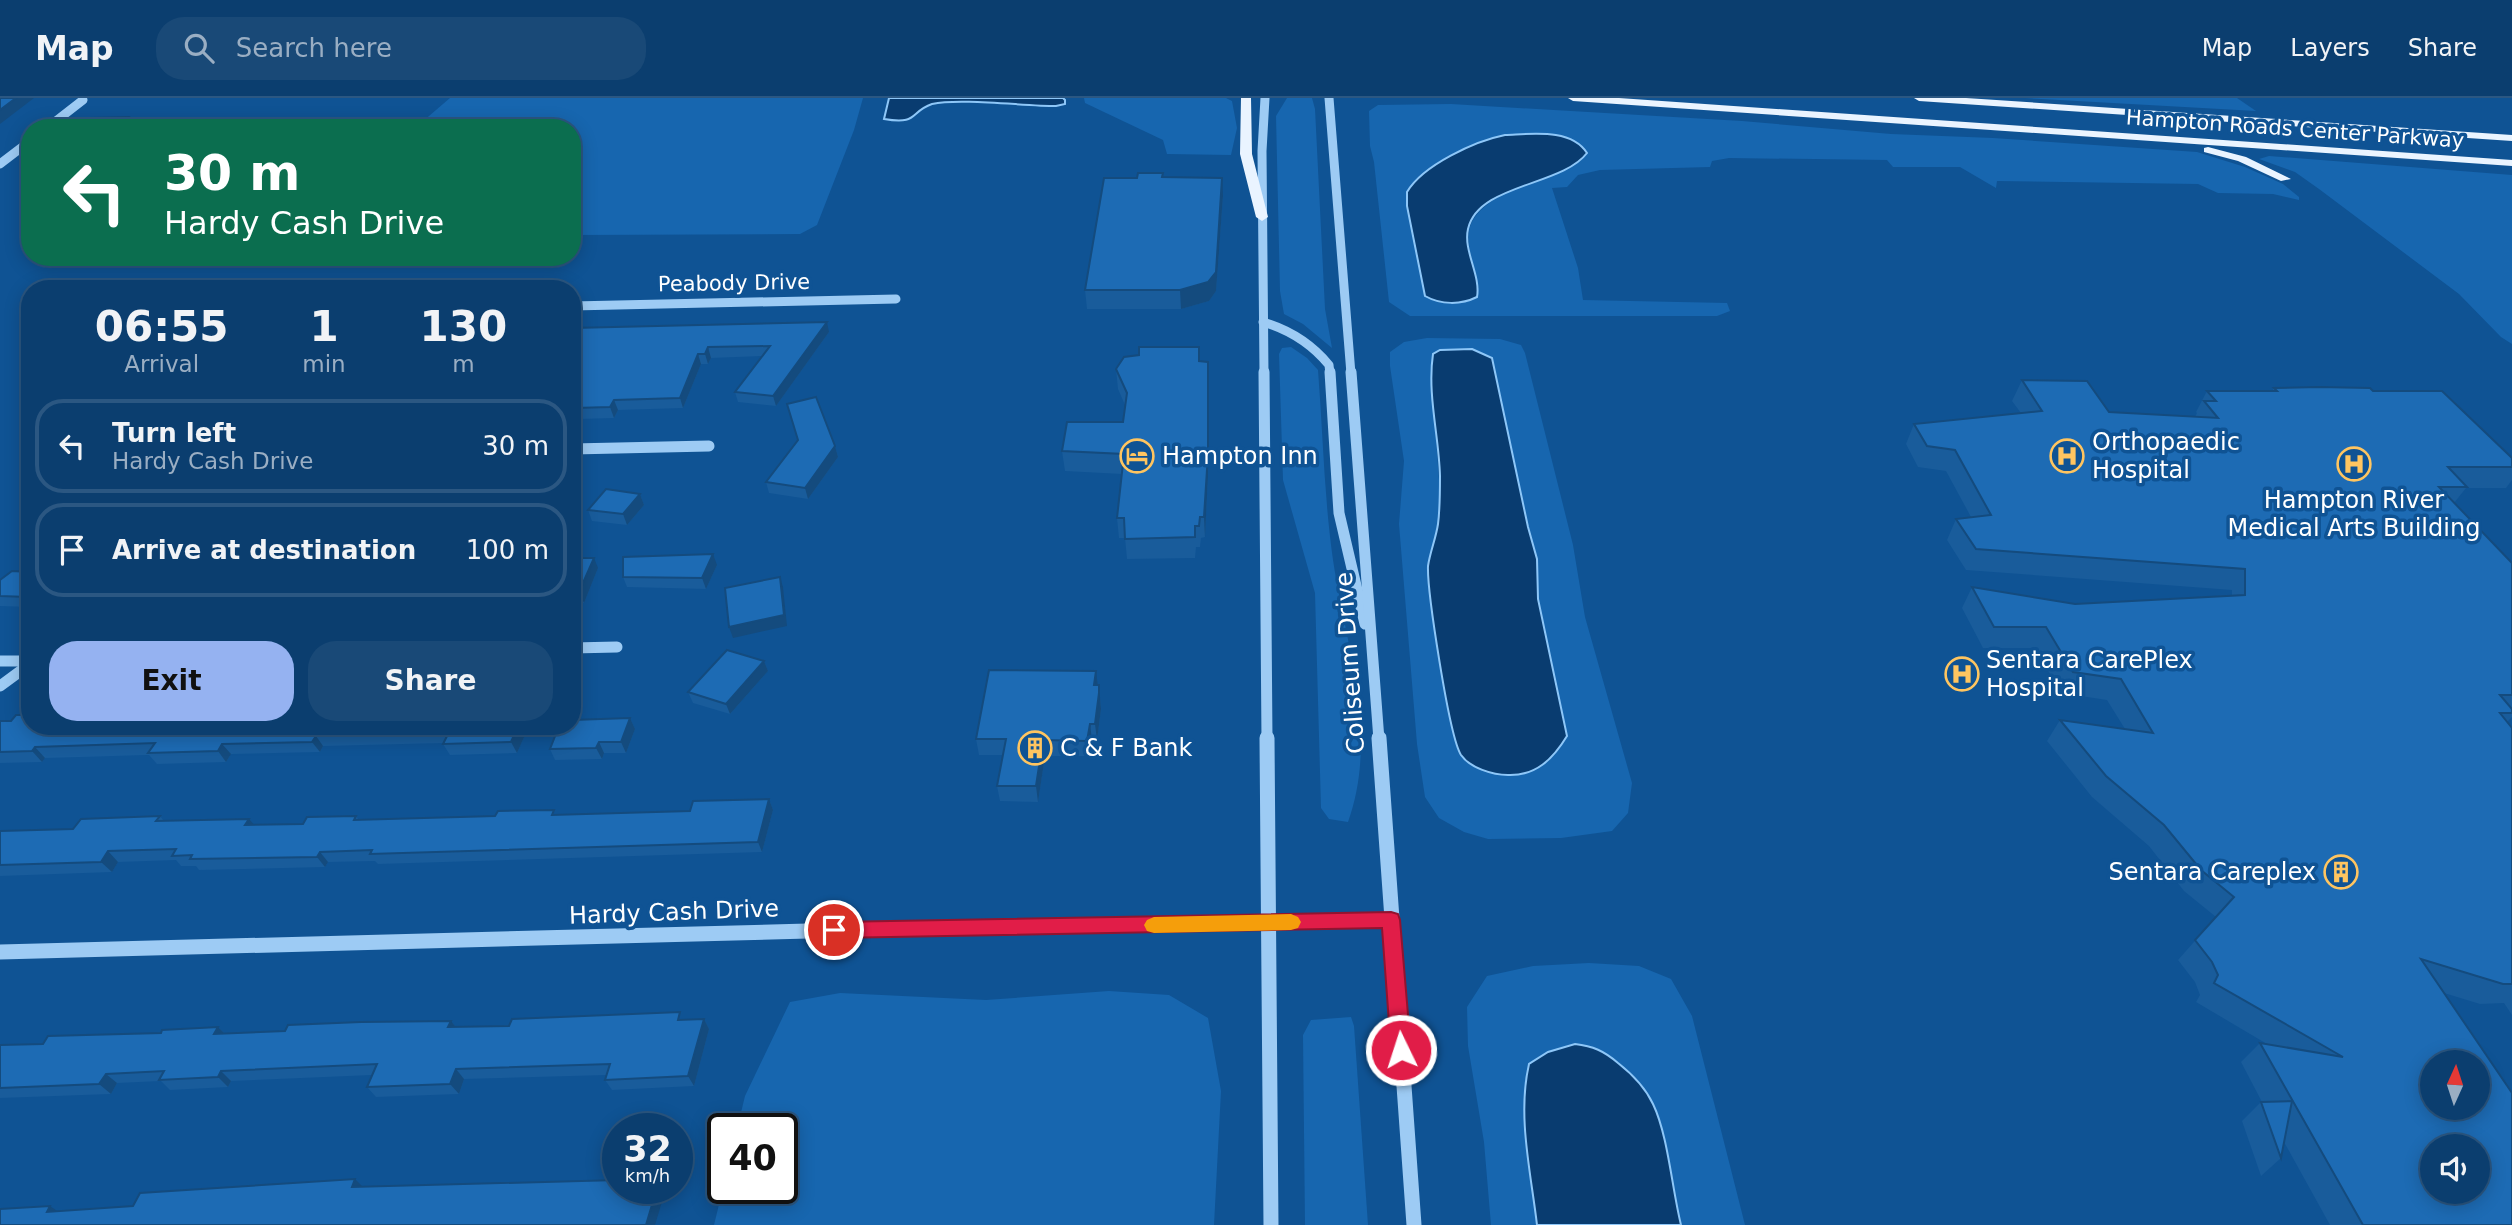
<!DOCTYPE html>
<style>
body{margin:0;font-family:"DejaVu Sans",sans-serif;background:#194977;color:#f1f3f6;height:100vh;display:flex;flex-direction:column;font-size:26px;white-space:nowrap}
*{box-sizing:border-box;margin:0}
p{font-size:23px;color:#9aaec3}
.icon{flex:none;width:38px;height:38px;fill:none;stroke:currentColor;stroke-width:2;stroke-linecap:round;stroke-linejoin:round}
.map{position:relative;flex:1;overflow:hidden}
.side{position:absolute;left:21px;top:182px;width:560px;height:455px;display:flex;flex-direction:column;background:#0b3e6f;border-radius:28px;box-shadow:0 4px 18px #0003,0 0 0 2px #2b5782}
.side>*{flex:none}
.top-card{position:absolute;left:21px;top:21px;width:560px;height:147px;border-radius:28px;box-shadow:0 4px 18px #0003,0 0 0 2px #2b5782;background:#0b6e4f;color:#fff;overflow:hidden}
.needle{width:46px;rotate:3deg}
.tools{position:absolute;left:2420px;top:952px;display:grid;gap:14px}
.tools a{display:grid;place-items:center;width:70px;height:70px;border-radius:50%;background:#0b3e6f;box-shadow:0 4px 18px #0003,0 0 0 2px #2b5782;font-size:35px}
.speed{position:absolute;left:602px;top:1015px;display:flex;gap:14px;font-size:35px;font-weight:700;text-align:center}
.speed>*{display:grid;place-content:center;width:91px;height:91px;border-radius:50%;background:#0b3e6f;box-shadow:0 4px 18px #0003,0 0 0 2px #2b5782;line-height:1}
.speed small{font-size:18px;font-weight:400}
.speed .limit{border:4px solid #111;border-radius:10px;background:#fff;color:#111}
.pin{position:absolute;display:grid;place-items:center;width:60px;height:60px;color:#fff;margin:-30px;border:4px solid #fff;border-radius:50%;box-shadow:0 2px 7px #0007}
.me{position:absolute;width:77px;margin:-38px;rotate:356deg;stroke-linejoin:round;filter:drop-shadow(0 0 5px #0008)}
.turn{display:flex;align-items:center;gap:24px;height:147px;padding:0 28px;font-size:32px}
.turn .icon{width:91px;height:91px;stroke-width:2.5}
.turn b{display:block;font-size:49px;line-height:60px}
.eta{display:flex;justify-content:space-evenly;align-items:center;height:119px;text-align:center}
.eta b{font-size:42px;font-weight:700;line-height:49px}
.primary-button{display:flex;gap:14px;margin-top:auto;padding:14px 28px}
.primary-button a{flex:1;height:80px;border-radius:28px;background:#95b2f1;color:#111;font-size:28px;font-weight:700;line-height:80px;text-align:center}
.primary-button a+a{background:#194977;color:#f1f3f6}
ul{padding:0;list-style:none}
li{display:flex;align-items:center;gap:21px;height:94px;margin:0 14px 10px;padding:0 14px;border:4px solid #2b5782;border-radius:28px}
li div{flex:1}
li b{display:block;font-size:26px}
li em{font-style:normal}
header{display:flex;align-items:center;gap:42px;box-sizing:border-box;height:98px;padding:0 35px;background:#0b3e6f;border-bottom:2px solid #2b5782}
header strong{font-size:33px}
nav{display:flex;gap:38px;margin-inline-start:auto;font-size:24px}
.search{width:490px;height:63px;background:#194977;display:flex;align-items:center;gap:18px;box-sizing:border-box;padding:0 24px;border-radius:28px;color:#9aaec3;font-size:26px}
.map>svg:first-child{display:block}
.green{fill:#1766af;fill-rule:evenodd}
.water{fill:#093c70;stroke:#8ec7f8;stroke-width:2}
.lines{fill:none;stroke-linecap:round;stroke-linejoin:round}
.minor-far2{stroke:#9dcbf4;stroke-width:9}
.minor-far1{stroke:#9dcbf4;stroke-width:11}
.minor{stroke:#9dcbf4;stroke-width:15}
.major{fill:#eaf4ff;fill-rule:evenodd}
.wall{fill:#195c9b}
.shaded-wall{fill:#144b7e}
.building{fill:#1d6bb4;stroke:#144b7e;stroke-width:2;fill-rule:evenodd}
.route{fill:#e11d48;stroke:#92132f;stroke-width:2}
.slow{fill:#f59e0b}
.labels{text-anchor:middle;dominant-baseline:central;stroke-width:7;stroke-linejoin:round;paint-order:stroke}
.far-street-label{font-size:21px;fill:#fff;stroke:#0f5394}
.poi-label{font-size:24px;fill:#fff;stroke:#0f5394;text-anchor:start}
.street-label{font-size:24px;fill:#fff;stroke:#0f5394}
</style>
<header>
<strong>Map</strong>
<div class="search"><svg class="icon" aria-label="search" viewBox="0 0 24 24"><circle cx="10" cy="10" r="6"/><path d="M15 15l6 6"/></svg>Search here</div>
<nav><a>Map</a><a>Layers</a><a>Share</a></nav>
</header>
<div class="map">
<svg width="2512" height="1127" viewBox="0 0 2512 1127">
<rect width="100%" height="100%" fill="#0f5394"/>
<g class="green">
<polygon points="450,0 863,0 854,32 817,127 800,136 572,137 572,30 415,30"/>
<polygon points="1084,0 1226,0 1232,3 1237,30 1231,57 1167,56 1163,42 1085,5"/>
<polygon points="1287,0 1312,0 1315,11 1325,211 1332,250 1303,226 1284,216 1280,193 1276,18"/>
<polygon points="2025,0 2237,0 2256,13"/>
<path d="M1451,6L1742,23L1891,36L1993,40L2197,54L2245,69L2283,86L2299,99V102L2273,96L2218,95L2198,86L1997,83L1996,90L1960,69H1893L1887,62L1729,60L1712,63L1710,69L1600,72L1578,77L1567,89L1552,90L1578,170L1583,202L1727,205L1730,213L1717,218H1410L1389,204L1374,64L1370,48L1369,13L1378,7ZM1531,36L1572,41C1559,54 1546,72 1531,84C1524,89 1514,90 1506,94C1455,124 1467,140 1479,190L1414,140L1407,108Z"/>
<polygon points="2269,58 2512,77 2512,246 2501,239 2459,196 2319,91 2295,74 2259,61"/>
<path d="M1427,240L1500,241L1521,247L1525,255L1573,447L1585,519L1632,685L1628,715L1612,733L1561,740L1488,741L1464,734L1439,720L1425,699L1417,646L1399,426L1404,363L1390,268V254L1404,244ZM1472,251L1492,261L1528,429L1537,461L1538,501L1567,638L1447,607L1428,467L1438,425L1440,396L1431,270L1433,256L1440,252Z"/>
<path d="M1291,249L1307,260L1318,272C1323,335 1324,399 1333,462C1346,548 1379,638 1348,724L1329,721L1321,710L1315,495L1283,382L1279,256L1282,250Z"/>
<polygon points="1589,865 1639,868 1671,881 1692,918 1745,1127 1681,1127 1660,1028 1525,1027 1537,1127 1491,1127 1484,1044 1468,948 1467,909 1487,878 1533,868"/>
<polygon points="1109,893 1169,897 1208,920 1221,993 1214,1127 714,1127 723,1090 782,1090 782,1031 737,1031 745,998 790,904 840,895 986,902"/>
<polygon points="1351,919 1354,928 1368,1127 1305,1127 1303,937 1311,922"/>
</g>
<g class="water">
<path d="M889,0H1063L1065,2V6L1056,8C1024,8 960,0 932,6C909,14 919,27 884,21Z"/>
<path d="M1505,37C1532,36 1571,30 1587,55C1562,88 1478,86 1468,131C1463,153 1481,177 1477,199C1461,207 1441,207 1425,198L1407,108V94C1423,67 1475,43 1505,37Z"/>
<path d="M1472,251L1492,260L1528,429L1537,461L1538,501L1567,638C1553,661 1536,678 1508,677C1493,677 1470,670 1461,657C1449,638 1427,492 1428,468C1430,454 1436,440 1438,426C1440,411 1440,394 1440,378C1439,338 1427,296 1433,256L1440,252Z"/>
<path d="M1575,946C1593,948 1604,953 1618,965C1632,976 1645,989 1653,1006C1668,1037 1672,1091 1681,1127H1537C1531,1075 1517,1018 1529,966L1548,954Z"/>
</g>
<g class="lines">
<g class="minor-far2">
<polyline points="1329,0 1351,276"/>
<polyline points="47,30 83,2"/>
<polyline points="0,66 30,43"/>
<polyline points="572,208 896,201"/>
<path d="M1263,224C1290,232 1311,245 1329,267L1330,276"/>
<polyline points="1264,276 1262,53 1265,0"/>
</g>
<g class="minor-far1">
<polyline points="1264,274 1267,642"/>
<polyline points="1330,274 1339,415 1365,526"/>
<polyline points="1351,274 1379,642"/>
<polyline points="572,351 709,348"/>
<polyline points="572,550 617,549"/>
<polyline points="0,563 30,563"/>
<polyline points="0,588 30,566"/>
</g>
<g class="minor">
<polyline points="1267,640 1271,1127"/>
<polyline points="1379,640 1414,1127"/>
<polyline points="0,854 808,833 1391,822"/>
</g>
<g class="major">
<polygon points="1241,0 1251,0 1252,56 1268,119 1262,123 1256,119 1240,56"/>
<polygon points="1568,0 1619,0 2512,62 2512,68 1573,3"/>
<polygon points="1914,0 1966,0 2512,37 2512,43 1919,3"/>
<polygon points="2208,49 2246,59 2291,81 2281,83 2238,63 2204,54 2204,50"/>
</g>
</g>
<g class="wall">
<polygon points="1163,75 1163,79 1223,98 1216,193 1209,203 1181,211 1087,211 1085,192 1137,80"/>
<polygon points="572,230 829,234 776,308 738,304 735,294 762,258 711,260 708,266 701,266 683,310 618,312 614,320 580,321 578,317 572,318"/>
<polygon points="1200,263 1208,376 1205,439 1201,440 1200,449 1196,449 1195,460 1127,461 1125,440 1119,440 1117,420 1122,376 1065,373 1062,353 1123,324 1125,307 1118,291 1116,271"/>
<polygon points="2022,282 2109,314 2195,319 2197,315 2196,314 2207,293 2272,293 2274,290 2373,293 2512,360 2512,382 2506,390 2466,390 2454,405 2512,465 2512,619 2507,624 2512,630 2512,917 2504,905 2480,906 2444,895 2512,1127 2330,1127 2284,1044 2281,1060 2261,1078 2242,1023 2261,1004 2262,1004 2241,964 2260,945 2267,946 2196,904 2200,897 2195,884 2178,862 2216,819 2184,793 2149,748 2092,699 2047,643 2060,622 2125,631 2107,602 2061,595 2035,550 1983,550 1962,510 1972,489 2075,506 2232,497 2232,492 1966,472 1947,442 1956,421 1971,419 1946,373 1918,369 1906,346 1914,326 2021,315 2012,303"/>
<polygon points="835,348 838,359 808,401 769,395 766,384"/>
<polygon points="640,396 644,407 627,427 592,423 588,412"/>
<polygon points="572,460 598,470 584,505 572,505"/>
<polygon points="717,467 706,491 627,489 623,479"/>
<polygon points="30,474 30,509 0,508 0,482"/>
<polygon points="764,563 768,573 730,616 693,605 688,594"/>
<polygon points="1098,587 1099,587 1101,611 1097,642 1092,642 1089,658 1045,658 1038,704 1000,703 997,688 1003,657 979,657 976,641"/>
<polygon points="630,620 635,631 626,655 604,655 602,661 555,662 550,651"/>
<polygon points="0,623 30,628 529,628 517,655 450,657 443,646 444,645 323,648 320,654 231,656 226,664 157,666 149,657 45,660 42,664 0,665"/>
<polygon points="769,701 773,712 762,754 378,766 375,763 328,764 325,769 199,772 196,768 181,768 176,762 118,764 112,774 0,778 0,733 73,731 160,718 164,723 254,727 303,726 356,718 359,722 690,713"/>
<polygon points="704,921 709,931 694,988 612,992 605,982 607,977 464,981 459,996 376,999 367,989 372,977 231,983 228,989 170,992 161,983 117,985 111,996 0,1000 0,947 43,946 218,929 225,936 451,923 456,929"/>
</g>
<g class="shaded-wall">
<polygon points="16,0 34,0 0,26 0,12"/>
<polygon points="128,19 134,28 132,30 115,30"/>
<polygon points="1222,80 1223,98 1216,193 1209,203 1181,211 1180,192"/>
<polygon points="827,224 829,234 776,308 773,298"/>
<polygon points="708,249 711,260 708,266 705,256"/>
<polygon points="698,256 701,266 683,310 680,300"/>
<polygon points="1208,283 1208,376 1205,439 1204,419"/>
<polygon points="614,302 618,312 614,320 610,309"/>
<polygon points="835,348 838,359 808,401 805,390"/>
<polygon points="640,396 644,407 627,427 623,416"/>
<polygon points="713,456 717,467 706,491 702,480"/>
<polygon points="594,460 598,470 584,505 579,494"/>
<polygon points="780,479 783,489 787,528 733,540 729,529"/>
<polygon points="764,563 768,573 730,616 726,606"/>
<polygon points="1096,573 1098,589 1094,587"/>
<polygon points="1099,587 1101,611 1097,642 1095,626"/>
<polygon points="630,620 635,631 626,655 621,644"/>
<polygon points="1090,626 1092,642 1089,658 1087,643"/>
<polygon points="518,628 529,628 517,655 511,644"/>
<polygon points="316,638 323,648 320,654 312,644"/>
<polygon points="1043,642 1045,658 1038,704 1036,688"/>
<polygon points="599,644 604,655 602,661 596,650"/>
<polygon points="222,646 231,656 226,664 218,653"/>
<polygon points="35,649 45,660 42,664 32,653"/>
<polygon points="769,701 773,712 762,754 758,744"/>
<polygon points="249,721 258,731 245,727"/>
<polygon points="108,753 118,764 112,774 101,764"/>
<polygon points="320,754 328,764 325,769 317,759"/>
<polygon points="704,921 709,931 694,988 688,978"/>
<polygon points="451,923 459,933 448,929"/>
<polygon points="218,929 228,939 214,936"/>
<polygon points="456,971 464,981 459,996 450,986"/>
<polygon points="221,973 231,983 228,989 218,979"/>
<polygon points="106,976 117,985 111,996 99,986"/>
<polygon points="355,1081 365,1091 352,1089"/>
<polygon points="657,1090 660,1090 664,1097 655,1127 646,1127"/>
<polygon points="50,1108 63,1117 47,1114"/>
</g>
<g class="building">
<polygon points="0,0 16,0 0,12"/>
<polygon points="128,19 115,30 77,30 89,20"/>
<polygon points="1138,75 1163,75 1162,79 1222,80 1216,174 1208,184 1180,192 1085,192 1104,80 1137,80"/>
<polygon points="827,224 773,298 735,294 770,248 708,249 705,256 698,256 680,300 614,302 610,309 575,310 577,307 572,307 572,230"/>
<polygon points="1139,249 1199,249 1199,263 1208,264 1208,356 1204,419 1200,419 1199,428 1195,428 1195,439 1125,441 1124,420 1117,420 1124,356 1062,353 1067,324 1123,324 1127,295 1116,271 1124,259 1139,257"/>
<path d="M2022,282L2087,283L2109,314L2218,320L2204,303H2216L2207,293H2277L2274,290L2319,289L2370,290L2373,293H2442L2512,360V369H2448L2467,389H2439L2512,465V597H2500L2512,611V615H2500L2512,630V886H2503L2421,861L2512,995V1127H2363L2260,945L2343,959L2214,885L2218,877L2212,864L2195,842L2234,799L2201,772L2164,727L2106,678L2060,622L2153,635L2121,581L2073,574L2046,529H1994L1972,489L2075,506L2245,497V471L1976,451L1956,421L1991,417L1955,352L1927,348L1914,326L2042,313ZM2432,964H2478V1010H2432ZM2432,1048H2478V1094H2432Z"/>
<polygon points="816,299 835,348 805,390 766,384 798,342 787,306"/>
<polygon points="606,391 640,396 623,416 588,412"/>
<polygon points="713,456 702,480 623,479 623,459"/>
<polygon points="572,460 594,460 579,494 572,494"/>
<polygon points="12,473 30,474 30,497 28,499 0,498 0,482"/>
<polygon points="780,479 784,517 729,529 725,490"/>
<polygon points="727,552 764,563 726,606 688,594"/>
<polygon points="989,572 1096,573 1094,587 1099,587 1099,595 1095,626 1090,626 1087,643 1043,642 1036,688 997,688 1006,641 976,641"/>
<polygon points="16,617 30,617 30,628 518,628 511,644 443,646 449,634 316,638 312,644 222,646 218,653 148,655 155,645 35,649 32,653 0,654 0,623 11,623"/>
<polygon points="630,620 621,644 599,644 596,650 550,651 559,628 572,628 572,622"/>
<polygon points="769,701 758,744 370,756 372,752 320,754 317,759 190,761 192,757 172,758 176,751 108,753 101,764 0,767 0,733 73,731 81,721 160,718 156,723 249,721 245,727 303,726 307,719 356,718 354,722 495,718 498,713 554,712 552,717 690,713 693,703"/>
<polygon points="680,914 678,922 704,921 688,978 605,982 610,966 456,971 450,986 367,989 377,966 221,973 218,979 159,982 164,973 106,976 99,986 0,990 0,947 43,946 48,938 161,935 162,932 218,929 214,936 285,933 288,927 361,924 451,923 448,929 509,928 512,921"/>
<polygon points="2292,1003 2281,1060 2261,1004"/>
<polygon points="355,1081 352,1089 618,1082 617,1088 618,1090 657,1090 646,1127 0,1127 0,1111 50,1108 47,1114 133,1108 140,1095"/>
</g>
<polygon class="route" points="1391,814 1398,816 1400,822 1411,952 1408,958 1401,961 1394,958 1391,952 1382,830 834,840 828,838 825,832 828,827 834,824"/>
<polygon class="slow" points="1291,816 1298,819 1301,824 1298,830 1291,832 1154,835 1147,833 1144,827 1147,822 1154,819"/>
<defs>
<symbol id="hotel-ring" viewBox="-11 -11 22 22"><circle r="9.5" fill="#0f5394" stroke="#ffc560" stroke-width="1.5"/><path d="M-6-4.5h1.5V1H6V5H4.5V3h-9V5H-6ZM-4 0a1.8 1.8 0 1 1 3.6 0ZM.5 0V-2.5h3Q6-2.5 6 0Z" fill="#ffc560"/></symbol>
<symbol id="hospital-ring" viewBox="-11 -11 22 22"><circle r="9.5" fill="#0f5394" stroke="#ffc560" stroke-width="1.5"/><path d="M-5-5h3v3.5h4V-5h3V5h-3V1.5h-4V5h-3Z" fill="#ffc560"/></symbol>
<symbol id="building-ring" viewBox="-11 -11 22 22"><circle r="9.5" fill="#0f5394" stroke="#ffc560" stroke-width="1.5"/><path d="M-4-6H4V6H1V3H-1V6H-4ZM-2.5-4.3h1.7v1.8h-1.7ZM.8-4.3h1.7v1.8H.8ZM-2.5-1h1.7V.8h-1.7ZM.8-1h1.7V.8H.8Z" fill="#ffc560"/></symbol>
</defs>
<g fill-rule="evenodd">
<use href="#hotel-ring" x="1118" y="339" width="38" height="38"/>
<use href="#hospital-ring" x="2048" y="339" width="38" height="38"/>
<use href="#hospital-ring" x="2335" y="347" width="38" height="38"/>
<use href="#hospital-ring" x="1943" y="557" width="38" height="38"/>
<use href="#building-ring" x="1016" y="631" width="38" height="38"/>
<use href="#building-ring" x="2322" y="755" width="38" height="38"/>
</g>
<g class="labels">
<g class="far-street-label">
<text transform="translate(2295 31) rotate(4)">Hampton Roads Center Parkway</text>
<text transform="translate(734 185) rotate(-1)">Peabody Drive</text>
</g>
<g class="poi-label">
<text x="2092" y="344">Orthopaedic<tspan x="2092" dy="28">Hospital</tspan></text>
<text x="1162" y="358">Hampton Inn</text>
<text x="2354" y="402" text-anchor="middle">Hampton River<tspan x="2354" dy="28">Medical Arts Building</tspan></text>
<text x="1986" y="562">Sentara CarePlex<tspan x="1986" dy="28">Hospital</tspan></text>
<text x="1060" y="650">C &amp; F Bank</text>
<text x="2316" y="774" text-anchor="end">Sentara Careplex</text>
</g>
<g class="street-label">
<text transform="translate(1350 565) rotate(-94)">Coliseum Drive</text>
<text transform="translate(674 814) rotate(-2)">Hardy Cash Drive</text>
</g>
</g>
</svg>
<div class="tools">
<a><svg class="needle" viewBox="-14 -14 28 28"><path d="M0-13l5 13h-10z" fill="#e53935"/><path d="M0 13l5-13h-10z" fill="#9aaec3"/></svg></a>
<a><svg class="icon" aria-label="sound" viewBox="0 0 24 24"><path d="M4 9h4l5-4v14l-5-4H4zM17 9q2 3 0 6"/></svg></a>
</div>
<div class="speed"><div>32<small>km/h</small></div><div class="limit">40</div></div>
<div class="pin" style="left:834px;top:832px;background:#d93025"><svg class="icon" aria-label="arrive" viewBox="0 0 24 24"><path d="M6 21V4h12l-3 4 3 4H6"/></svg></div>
<svg class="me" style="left:1401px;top:952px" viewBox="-20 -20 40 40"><circle r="17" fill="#e11d48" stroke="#fff" stroke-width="3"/><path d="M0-11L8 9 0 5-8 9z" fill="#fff"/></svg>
<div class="top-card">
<div class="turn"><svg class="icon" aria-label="left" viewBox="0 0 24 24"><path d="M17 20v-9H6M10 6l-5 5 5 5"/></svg><div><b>30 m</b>Hardy Cash Drive</div></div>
</div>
<section class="side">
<div class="eta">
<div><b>06:55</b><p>Arrival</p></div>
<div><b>1</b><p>min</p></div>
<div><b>130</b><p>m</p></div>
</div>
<ul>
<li><svg class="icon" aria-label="left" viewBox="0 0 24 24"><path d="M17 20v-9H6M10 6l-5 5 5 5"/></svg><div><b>Turn left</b><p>Hardy Cash Drive</p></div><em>30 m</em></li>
<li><svg class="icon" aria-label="arrive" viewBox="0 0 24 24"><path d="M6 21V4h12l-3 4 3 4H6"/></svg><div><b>Arrive at destination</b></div><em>100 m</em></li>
</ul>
<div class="primary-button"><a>Exit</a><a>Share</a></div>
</section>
</div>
